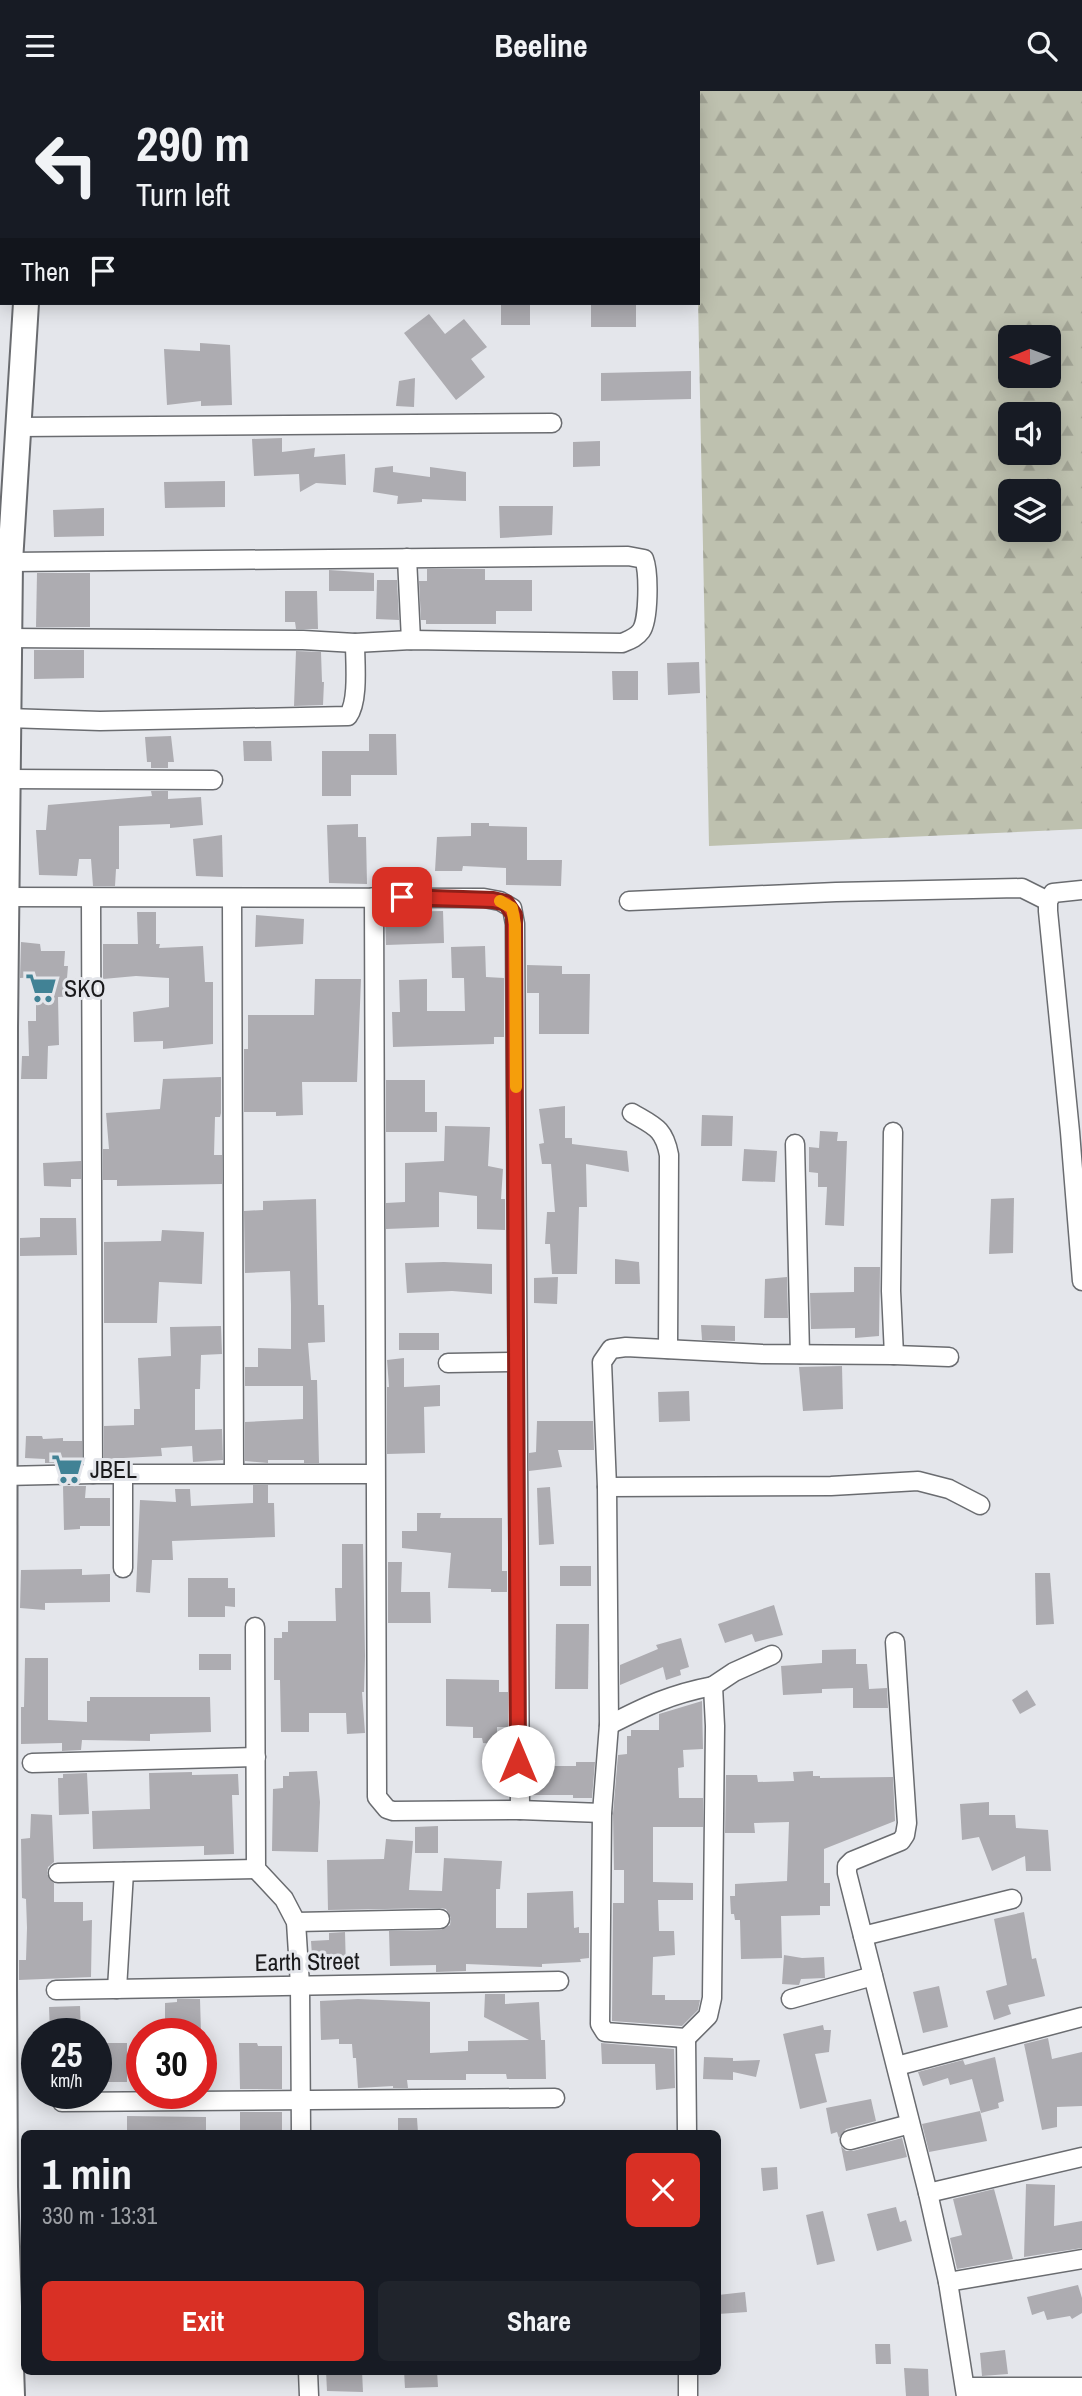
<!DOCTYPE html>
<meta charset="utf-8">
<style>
body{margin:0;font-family:"Archivo Narrow",sans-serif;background:#20242c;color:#f1f3f6;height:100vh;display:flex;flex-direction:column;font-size:26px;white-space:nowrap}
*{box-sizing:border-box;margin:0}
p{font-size:23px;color:#9ea1a6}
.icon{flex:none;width:38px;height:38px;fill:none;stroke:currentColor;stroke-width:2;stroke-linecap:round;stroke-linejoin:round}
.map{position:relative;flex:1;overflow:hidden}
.details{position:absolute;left:21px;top:2039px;width:700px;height:245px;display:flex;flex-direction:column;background:#171b24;border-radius:10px;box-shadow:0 4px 18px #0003}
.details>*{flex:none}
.top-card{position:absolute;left:0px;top:0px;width:700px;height:214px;box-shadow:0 4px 18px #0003;background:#171b24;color:#f1f3f6;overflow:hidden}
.needle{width:46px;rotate:269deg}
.buttons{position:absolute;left:998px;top:234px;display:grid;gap:14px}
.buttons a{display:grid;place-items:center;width:63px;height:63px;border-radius:10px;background:#171b24;box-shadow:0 4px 18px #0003;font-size:35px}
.speed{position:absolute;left:21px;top:1927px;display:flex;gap:14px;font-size:35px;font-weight:700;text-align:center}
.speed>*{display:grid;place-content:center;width:91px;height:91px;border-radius:50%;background:#171b24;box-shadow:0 4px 18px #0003;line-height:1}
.speed small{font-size:18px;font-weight:400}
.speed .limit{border:10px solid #d22;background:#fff;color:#111}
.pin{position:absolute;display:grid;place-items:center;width:60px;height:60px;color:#fff;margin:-30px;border-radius:14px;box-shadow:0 4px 10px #0006}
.me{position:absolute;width:77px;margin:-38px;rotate:0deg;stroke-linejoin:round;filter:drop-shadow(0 0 5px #0008)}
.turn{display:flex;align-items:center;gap:24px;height:147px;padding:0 21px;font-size:32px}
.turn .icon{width:91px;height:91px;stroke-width:2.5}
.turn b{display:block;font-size:49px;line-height:60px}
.then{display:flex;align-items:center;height:66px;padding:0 21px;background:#0003;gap:14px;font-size:26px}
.round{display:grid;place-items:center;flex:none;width:74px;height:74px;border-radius:10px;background:#20242c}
.head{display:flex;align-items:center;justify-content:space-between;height:119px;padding:0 21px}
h1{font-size:42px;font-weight:800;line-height:52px}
.primary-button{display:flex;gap:14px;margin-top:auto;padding:14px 21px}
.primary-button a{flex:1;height:80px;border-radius:10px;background:#d93025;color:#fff;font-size:28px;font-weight:800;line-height:80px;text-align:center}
.primary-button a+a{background:#20242c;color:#f1f3f6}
header{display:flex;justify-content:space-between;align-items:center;height:91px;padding:0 21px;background:#171b24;font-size:32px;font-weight:800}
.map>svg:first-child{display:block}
.forest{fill:url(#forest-firs);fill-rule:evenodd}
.building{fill:#adacb1}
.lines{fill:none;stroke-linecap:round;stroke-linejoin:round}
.street-casing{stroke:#6a6c70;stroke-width:21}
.secondary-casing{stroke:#6a6c70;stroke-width:28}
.street{stroke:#fff;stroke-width:18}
.secondary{stroke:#fff;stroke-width:24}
.route-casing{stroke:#8d1f18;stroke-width:18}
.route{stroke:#d93025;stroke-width:12}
.slow{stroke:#f59e0b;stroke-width:12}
.labels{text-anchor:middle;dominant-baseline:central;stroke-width:6;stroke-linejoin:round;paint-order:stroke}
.poi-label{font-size:24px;fill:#1a1a1c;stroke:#e4e6eb;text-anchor:start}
.street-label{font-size:24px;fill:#1a1a1c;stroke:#e4e6eb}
</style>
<header><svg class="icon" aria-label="menu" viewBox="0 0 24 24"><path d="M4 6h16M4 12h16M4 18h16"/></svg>Beeline<svg class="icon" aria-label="search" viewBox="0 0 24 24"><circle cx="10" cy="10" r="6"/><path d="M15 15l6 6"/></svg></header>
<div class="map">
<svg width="1082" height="2305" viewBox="0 0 1082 2305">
<defs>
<pattern id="forest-firs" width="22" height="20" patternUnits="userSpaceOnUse" patternTransform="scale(1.75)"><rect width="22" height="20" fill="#bec1af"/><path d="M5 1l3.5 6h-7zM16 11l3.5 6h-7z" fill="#a3a596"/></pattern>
</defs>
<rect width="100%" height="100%" fill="#e4e6eb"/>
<path class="forest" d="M694,0H1082V738L709,755L698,207V2ZM1010,247H1048V285H1010ZM1010,324H1048V362H1010ZM1010,401H1048V439H1010Z"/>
<g class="building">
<rect x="501" y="212" width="29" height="22"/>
<rect x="591" y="212" width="45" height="24"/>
<polygon points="429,223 445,243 464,228 487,256 471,268 485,286 456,309 404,242"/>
<polygon points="200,252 230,254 232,314 201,315 201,310 167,314 164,258 200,260"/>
<polygon points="691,280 691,308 601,310 601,282"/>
<polygon points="415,287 414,316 396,315 399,290"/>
<polygon points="282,347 282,361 315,357 314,366 345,363 346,394 316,392 300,401 299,383 254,385 252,348"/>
<polygon points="600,350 600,375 573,376 573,351"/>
<polygon points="393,375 393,381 430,386 430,376 466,381 466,410 422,408 422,411 397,413 398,405 373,401 375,377"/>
<polygon points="225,390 225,416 165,417 164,391"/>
<polygon points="499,415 553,415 552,444 500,447"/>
<polygon points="104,417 104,445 54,446 53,419"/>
<polygon points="427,478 485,478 485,489 532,489 532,520 496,520 496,533 426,533 426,529 421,529 419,490 427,490"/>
<polygon points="329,479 374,482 374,500 329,500"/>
<polygon points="37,482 90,482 90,536 36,536"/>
<polygon points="377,489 397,489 399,529 376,528"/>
<polygon points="285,500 317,500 318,538 296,538 295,531 285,531"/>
<polygon points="34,559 84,559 84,587 34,588"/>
<polygon points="296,560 321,561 322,591 324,591 323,614 294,615"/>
<polygon points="699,571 700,602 668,604 667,572"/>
<polygon points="612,580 638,580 638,609 613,609"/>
<polygon points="369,643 396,643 397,684 351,684 351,705 322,705 322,660 369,660"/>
<polygon points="171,645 174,671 168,671 168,677 151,677 151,671 147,671 145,646"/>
<polygon points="243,650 271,650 272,670 244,670"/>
<polygon points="151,700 168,700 168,708 201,706 203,734 170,737 170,733 119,735 119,778 116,778 115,795 93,795 91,768 79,768 77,785 39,784 36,739 46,739 48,714 152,705"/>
<polygon points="471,732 489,732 489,735 527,736 527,769 562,769 561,795 506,794 506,777 463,775 462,780 435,780 437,746 471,745"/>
<polygon points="358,733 358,746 366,746 367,793 329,792 327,734"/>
<polygon points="222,744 223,786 196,785 193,748"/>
<polygon points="443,820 444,852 386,854 385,821"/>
<polygon points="137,821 156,821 156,853 160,853 159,857 203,855 205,891 213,891 213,953 163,958 163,950 134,951 133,921 169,916 169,887 136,885 103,888 103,853 138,853"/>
<polygon points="256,824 304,828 303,853 255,856"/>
<polygon points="21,851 40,853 41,860 65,860 64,875 68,875 67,887 77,888 78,905 58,906 59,954 48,955 47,988 21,988 22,965 29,965 28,930 36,930 36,886 20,887"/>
<polygon points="485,855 486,886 504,887 504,946 494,946 494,953 393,956 392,921 400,921 399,889 427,888 427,920 465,920 464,887 452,887 451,856"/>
<polygon points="527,874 562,875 562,883 590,883 589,943 539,943 539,902 527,902"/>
<polygon points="315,888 361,888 357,991 302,991 303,1024 276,1025 276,1021 244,1021 244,958 248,958 248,924 314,924"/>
<polygon points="221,986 221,1022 220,1026 215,1026 214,1064 222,1064 222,1093 117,1095 117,1089 103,1089 103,1058 109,1058 106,1022 160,1018 163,988"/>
<polygon points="386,989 425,989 425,1021 437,1021 437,1041 386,1041"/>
<polygon points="565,1015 565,1047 572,1047 572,1053 627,1060 629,1081 586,1073 587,1116 579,1116 577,1183 552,1183 550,1153 545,1153 547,1121 555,1121 551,1073 542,1073 539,1053 544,1052 539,1018"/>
<polygon points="702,1024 733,1025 732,1055 701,1055"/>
<polygon points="445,1035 490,1036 488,1075 503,1078 501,1108 505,1108 505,1139 477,1138 477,1105 439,1101 439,1136 386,1138 386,1112 405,1111 405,1072 444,1070"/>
<polygon points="820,1040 838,1041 837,1050 847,1050 844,1135 825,1134 827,1096 818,1096 818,1082 809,1081 809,1056 819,1057"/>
<polygon points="744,1058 777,1060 775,1091 742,1090"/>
<polygon points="81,1070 81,1088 71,1088 71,1096 44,1095 43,1072"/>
<polygon points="1014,1107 1013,1162 989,1163 991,1108"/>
<polygon points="316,1108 318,1214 324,1214 325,1251 308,1252 311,1289 317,1289 319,1372 304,1372 304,1369 268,1369 268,1372 245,1370 245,1331 303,1328 303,1295 245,1295 245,1276 258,1276 258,1257 291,1258 291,1214 290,1180 245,1182 244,1120 263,1119 263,1110"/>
<polygon points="40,1127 76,1127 77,1164 20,1165 20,1147 40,1146"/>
<polygon points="162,1139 204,1141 202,1193 159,1191 157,1232 104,1232 104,1151 161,1150"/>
<polygon points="615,1168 639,1171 640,1193 615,1193"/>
<polygon points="444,1171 492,1173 492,1203 452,1200 407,1202 405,1172"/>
<polygon points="854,1176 880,1176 879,1245 855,1247 855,1237 811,1238 810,1202 854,1201"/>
<polygon points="558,1186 557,1213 534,1212 534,1187"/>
<polygon points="787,1186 788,1227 764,1227 765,1188"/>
<polygon points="701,1234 735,1235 735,1250 702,1249"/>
<polygon points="221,1235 222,1263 201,1264 200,1298 195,1298 195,1339 222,1338 223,1369 193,1371 192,1355 161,1357 162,1365 104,1368 104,1335 134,1334 134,1318 140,1318 138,1267 171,1265 170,1236"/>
<rect x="399" y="1242" width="40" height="17"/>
<polygon points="404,1267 404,1296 440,1294 440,1315 424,1316 425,1362 387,1363 387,1296 389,1296 387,1269"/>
<polygon points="842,1275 843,1318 803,1320 799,1276"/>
<polygon points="689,1300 690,1330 659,1331 658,1301"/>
<polygon points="537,1330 593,1330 594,1359 558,1359 562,1376 529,1380 529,1362 536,1361"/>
<polygon points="26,1345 42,1345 43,1348 63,1347 63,1350 82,1350 82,1372 45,1372 45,1368 25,1367"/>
<polygon points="253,1394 268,1394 268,1412 274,1412 275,1446 172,1450 173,1469 152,1469 150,1502 136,1501 140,1409 176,1411 175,1398 190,1398 191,1415 253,1412"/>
<polygon points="63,1395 86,1395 85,1407 110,1407 110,1435 80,1435 80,1438 64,1439"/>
<polygon points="550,1396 554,1453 539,1454 537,1397"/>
<polygon points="417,1422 441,1422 440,1427 502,1427 502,1480 507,1480 507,1501 491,1501 491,1498 448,1497 451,1462 402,1457 402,1440 417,1440"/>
<polygon points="342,1453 363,1453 365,1565 364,1601 362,1601 365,1642 347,1643 346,1622 309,1622 309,1641 281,1641 280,1589 274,1589 274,1547 282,1547 282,1541 288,1541 288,1530 336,1530 335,1497 342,1497"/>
<polygon points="388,1471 402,1471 401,1501 430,1501 431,1532 388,1532"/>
<rect x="560" y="1475" width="31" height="20"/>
<polygon points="82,1478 82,1484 110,1483 110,1511 45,1512 45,1519 20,1517 21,1479"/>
<polygon points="1035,1482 1050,1482 1054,1533 1036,1534"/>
<polygon points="188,1487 228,1487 228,1497 235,1497 235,1516 225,1515 225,1526 188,1526"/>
<polygon points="774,1514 783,1544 755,1551 752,1543 725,1552 718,1533"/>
<polygon points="556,1533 589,1533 588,1598 555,1598"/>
<polygon points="681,1547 689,1576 680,1579 681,1584 666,1589 663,1576 620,1594 620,1574 658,1558 656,1554"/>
<polygon points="856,1558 856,1573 867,1573 869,1598 887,1597 888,1617 853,1617 853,1597 822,1598 822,1602 783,1604 781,1575 822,1572 822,1559"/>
<rect x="199" y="1563" width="32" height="16"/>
<polygon points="25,1567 48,1567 48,1629 87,1631 87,1610 90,1610 90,1606 210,1606 211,1641 150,1643 150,1650 82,1649 81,1659 62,1660 62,1652 21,1653 21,1616 24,1616"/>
<polygon points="446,1588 499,1589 499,1601 508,1601 508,1636 497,1636 497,1653 483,1652 482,1647 473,1647 473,1636 446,1635"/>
<polygon points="1027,1599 1036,1614 1020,1623 1012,1609"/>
<polygon points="702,1610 703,1658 683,1659 684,1676 678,1677 679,1707 703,1707 703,1736 653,1736 653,1791 693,1792 693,1809 658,1809 659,1840 674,1840 675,1864 653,1866 652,1904 665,1904 665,1909 700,1909 698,1919 682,1935 612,1930 613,1812 624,1812 624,1779 614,1779 613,1723 618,1664 627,1663 627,1645 631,1645 631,1639 659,1639 659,1623"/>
<polygon points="576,1671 595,1671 592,1707 573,1707 573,1704 531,1704 532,1675 576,1675"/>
<polygon points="317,1680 320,1711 318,1761 272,1760 273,1698 283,1697 283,1685 289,1685 289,1681"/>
<polygon points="813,1680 813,1685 820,1685 820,1687 893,1686 895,1730 824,1758 824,1792 830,1792 830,1815 820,1815 820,1824 781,1825 782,1867 741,1868 740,1829 735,1829 734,1823 731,1823 730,1805 735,1805 735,1793 787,1790 789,1731 754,1732 755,1742 725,1742 726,1684 757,1684 758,1691 794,1690 793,1681"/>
<polygon points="192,1681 192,1684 238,1683 239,1704 232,1704 234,1763 204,1764 204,1755 93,1758 92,1720 150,1718 149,1682"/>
<polygon points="87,1682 89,1723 59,1724 58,1687 63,1687 63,1683"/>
<polygon points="989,1711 989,1724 1015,1724 1016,1737 1048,1739 1051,1780 1026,1780 1025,1765 992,1780 979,1746 962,1749 960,1713"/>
<polygon points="31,1723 52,1724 54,1771 48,1776 47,1783 54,1792 54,1811 83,1811 83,1830 92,1829 91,1886 19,1889 19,1869 26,1869 27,1837 26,1808 22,1807 21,1748 30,1747"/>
<polygon points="438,1735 438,1762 415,1762 415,1736"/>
<polygon points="386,1748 413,1750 409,1799 442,1800 444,1767 502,1770 500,1798 496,1798 496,1837 527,1837 527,1802 573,1800 574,1837 579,1836 579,1842 589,1842 589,1867 580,1868 581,1871 542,1873 542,1876 466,1873 466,1880 436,1881 436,1874 390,1875 389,1840 441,1839 450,1834 451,1827 446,1818 440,1817 328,1819 327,1769 384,1768"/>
<polygon points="1024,1821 1032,1868 1036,1867 1045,1905 1008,1914 1011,1923 994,1929 986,1900 1007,1894 994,1828"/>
<polygon points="345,1841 346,1879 313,1880 311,1850 329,1849 329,1842"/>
<polygon points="784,1864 802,1867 824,1866 825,1887 801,1888 799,1894 782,1893"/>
<polygon points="939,1895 948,1936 923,1942 913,1901"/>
<polygon points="485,1903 505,1903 505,1913 539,1911 541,1949 545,1949 546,1988 507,1988 506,1983 466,1983 466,1989 407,1989 408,1997 393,1997 393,1995 358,1997 356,1967 353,1967 352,1953 339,1953 339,1948 321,1949 320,1910 358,1908 430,1911 430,1962 468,1960 468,1950 529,1949 484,1926"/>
<polygon points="177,1908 200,1908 201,1942 165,1942 165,1912 177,1911"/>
<polygon points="80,1915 81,1942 50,1942 49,1916"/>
<polygon points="823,1934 824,1939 831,1939 829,1961 815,1963 827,2011 800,2018 783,1943"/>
<polygon points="1048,1947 1052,1968 1082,1961 1082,2015 1057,2016 1057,2036 1042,2039 1024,1953"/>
<rect x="96" y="1952" width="31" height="39"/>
<polygon points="239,1952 257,1952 258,1955 282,1955 282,1998 240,1998"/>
<polygon points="601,1952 674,1958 675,1997 656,1999 655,1973 602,1973"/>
<polygon points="704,1966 733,1967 733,1970 760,1969 756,1986 733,1981 733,1989 703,1988"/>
<polygon points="995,1966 1004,2010 998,2012 999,2017 981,2022 972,1988 950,1994 948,1987 923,1995 918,1981 963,1969 965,1974"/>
<polygon points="871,2008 876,2030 846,2038 839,2047 837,2041 831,2043 826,2017"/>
<polygon points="980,2020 987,2050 929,2061 922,2033"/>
<rect x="240" y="2021" width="42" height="21"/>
<polygon points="127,2025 206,2026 206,2042 127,2042"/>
<polygon points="398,2027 417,2027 418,2042 398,2042"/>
<polygon points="902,2047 907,2066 846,2080 841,2055 846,2060 853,2060"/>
<polygon points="777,2076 778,2098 763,2100 761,2077"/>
<polygon points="1026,2093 1055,2094 1054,2135 1082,2130 1082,2157 1024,2166"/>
<polygon points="994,2098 1013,2168 957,2178 950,2147 962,2144 953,2108"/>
<polygon points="896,2116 900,2131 906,2129 912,2150 877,2160 867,2123"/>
<polygon points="823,2120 835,2170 817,2174 806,2124"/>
<polygon points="1078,2194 1082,2207 1082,2222 1072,2228 1070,2225 1047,2229 1044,2220 1032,2224 1027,2206"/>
<polygon points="745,2201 747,2221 718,2223 718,2204"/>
<polygon points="875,2253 890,2253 891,2273 876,2273"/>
<polygon points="1005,2259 1008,2283 982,2285 980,2262"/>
<polygon points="904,2277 928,2278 929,2305 906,2305"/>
<polygon points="326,2280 362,2280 363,2301 327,2300"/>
<polygon points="404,2280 437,2280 438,2296 405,2297"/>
</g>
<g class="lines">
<defs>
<g id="street">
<polyline points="0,198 2,198"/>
<polyline points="17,336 552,332"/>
<polyline points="407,467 411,549"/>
<path d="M8,547L303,549L355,552L411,549L622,552C629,549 636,547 641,540C649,529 649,481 644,468L628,465L10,471"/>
<path d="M7,627L100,630L348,625C359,610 355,571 355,552"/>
<polyline points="8,688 213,689"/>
<polyline points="1082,799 1053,802 1048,810 1048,820 1070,1041 1082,1190"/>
<polyline points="0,806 484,807 500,810 512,817 515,833 520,1719"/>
<polyline points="374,806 377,1706 387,1718 393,1720 520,1719 602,1722"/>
<polyline points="91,807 93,1383"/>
<polyline points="232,808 234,1382"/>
<polyline points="629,810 836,801 1022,797 1048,810"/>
<path d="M632,1022C654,1035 664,1037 669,1064L668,1258"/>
<polyline points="795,1053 800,1263"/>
<polyline points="894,1264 949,1266"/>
<polyline points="448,1272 517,1271"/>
<polyline points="123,1383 123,1477"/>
<polyline points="4,1385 93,1383 375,1383"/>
<polyline points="607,1396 831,1395 918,1390 949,1398 980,1414"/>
<polyline points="255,1536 256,1778 284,1808 296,1831 300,1894 301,2042"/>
<polyline points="895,1551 907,1732 905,1744 901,1750 852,1770 847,1775 847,1782 928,2102 948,2191 966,2305"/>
<polyline points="772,1564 734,1581 713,1595 715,1635 712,1907 708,1925 686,1947 605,1941 600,1933 602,1722 609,1634 607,1396 602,1271 611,1258 626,1256 762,1263 894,1264 891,1200 893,1041"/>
<path d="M609,1634C646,1615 671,1603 713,1595"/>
<polyline points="32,1672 256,1666"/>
<polyline points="58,1782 256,1778"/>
<polyline points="296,1831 440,1828"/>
<polyline points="863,1845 1012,1808"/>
<polyline points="117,1898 124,1781"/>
<polyline points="56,1899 559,1890"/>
<polyline points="791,1908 873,1885"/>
<polyline points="686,1947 687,2042"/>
<polyline points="897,1975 1082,1926"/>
<polyline points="62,2011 555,2007"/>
<polyline points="850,2049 910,2033"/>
<polyline points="928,2102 1082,2066"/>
<polyline points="948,2191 1082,2168"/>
<polyline points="308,2280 309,2305"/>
<polyline points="688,2280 688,2305"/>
<polyline points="965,2296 1082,2296"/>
</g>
<g id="secondary">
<polyline points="29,0 29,2"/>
<polyline points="12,2305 5,2096 4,1895 5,937 10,471 26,212"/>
</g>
</defs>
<use href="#street" class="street-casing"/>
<use href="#secondary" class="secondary-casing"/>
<use href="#street" class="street"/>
<use href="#secondary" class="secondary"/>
</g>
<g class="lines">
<defs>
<polyline id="route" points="402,806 493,809 506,812 514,824 518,1670"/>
</defs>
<use href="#route" class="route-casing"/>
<use href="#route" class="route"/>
<polyline class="slow" points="500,810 512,817 515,833 516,996"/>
</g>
<defs>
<symbol id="supermarket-bare" viewBox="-9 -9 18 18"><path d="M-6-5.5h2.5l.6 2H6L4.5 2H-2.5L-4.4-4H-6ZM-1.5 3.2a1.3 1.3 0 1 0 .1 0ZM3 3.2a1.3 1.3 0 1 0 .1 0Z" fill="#418295" stroke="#e4e6eb" stroke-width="2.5" paint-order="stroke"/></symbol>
</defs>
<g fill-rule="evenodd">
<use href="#supermarket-bare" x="19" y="875" width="44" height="44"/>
<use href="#supermarket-bare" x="45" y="1356" width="44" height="44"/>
</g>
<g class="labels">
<g class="poi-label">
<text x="64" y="897">SKO</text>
<text x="90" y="1378">JBEL</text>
</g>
<g class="street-label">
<text transform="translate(307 1870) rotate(-1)">Earth Street</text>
</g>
</g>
</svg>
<div class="buttons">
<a><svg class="needle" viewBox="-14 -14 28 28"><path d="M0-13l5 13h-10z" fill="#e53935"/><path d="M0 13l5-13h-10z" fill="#9ea1a6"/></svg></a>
<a><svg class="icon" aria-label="sound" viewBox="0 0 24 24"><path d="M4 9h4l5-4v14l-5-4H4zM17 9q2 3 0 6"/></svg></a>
<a><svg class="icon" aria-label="layers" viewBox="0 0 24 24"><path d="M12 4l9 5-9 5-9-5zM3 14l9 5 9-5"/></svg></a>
</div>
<div class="speed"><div>25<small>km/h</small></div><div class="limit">30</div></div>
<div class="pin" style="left:402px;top:806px;background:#d93025"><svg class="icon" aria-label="arrive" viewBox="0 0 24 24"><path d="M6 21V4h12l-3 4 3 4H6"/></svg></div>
<svg class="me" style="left:518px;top:1670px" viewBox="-20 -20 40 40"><circle r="19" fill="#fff"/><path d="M0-13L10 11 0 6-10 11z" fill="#d93025"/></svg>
<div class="top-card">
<div class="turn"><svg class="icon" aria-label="left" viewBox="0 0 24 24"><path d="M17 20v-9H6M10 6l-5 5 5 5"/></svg><div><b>290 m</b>Turn left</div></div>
<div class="then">Then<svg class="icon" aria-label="arrive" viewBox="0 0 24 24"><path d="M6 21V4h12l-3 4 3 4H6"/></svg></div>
</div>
<section class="details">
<div class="head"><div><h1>1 min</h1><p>330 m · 13:31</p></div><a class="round" style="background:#d93025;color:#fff"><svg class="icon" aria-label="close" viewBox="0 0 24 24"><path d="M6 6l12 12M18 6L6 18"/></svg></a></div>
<div class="primary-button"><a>Exit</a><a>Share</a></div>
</section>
</div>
